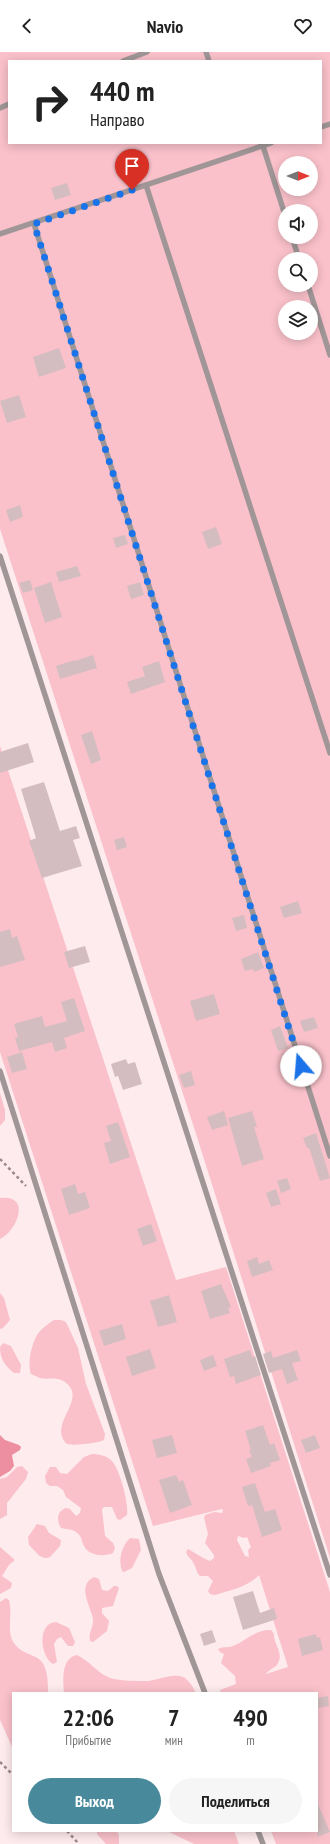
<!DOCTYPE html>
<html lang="ru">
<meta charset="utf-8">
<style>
body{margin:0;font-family:"PT Sans Narrow",sans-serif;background:#f6f6f6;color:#222;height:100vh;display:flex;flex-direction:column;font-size:15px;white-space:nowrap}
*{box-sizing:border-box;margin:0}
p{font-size:13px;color:#767676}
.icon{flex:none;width:22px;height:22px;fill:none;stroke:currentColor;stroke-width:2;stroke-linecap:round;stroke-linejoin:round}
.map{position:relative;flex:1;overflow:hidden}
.sheet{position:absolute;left:12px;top:1640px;width:306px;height:140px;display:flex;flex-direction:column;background:#fff;border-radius:0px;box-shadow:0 2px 10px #0003}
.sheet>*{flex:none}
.hud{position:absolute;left:8px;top:8px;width:314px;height:84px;border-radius:0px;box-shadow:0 2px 10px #0003;background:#fff;color:#222;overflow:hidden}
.needle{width:26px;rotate:90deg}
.controls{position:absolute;left:278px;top:104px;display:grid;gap:8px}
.controls a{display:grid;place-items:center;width:40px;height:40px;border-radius:50%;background:#fff;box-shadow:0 2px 10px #0003;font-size:20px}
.pin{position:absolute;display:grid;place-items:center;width:34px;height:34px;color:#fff;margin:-41px -17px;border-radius:50% 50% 50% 0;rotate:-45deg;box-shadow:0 0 4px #0007}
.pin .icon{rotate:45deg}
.me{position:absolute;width:44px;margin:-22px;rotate:342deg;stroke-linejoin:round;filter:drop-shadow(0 0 3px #0008)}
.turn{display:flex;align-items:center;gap:14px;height:84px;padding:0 16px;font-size:18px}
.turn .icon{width:52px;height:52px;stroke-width:2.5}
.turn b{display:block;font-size:28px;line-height:34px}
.eta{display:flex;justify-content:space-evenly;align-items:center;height:68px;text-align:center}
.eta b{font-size:24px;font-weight:700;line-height:28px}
.primary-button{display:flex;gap:8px;margin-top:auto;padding:8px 16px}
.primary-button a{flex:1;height:46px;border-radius:24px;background:#48899b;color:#fff;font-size:16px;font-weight:700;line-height:46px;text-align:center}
.primary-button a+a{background:#f6f6f6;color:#222}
header{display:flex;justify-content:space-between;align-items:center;height:52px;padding:0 16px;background:#fff;font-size:18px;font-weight:700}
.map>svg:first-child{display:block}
.green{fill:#fac1ca;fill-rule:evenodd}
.water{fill:#ee8fa1}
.building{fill:#d4bdc0}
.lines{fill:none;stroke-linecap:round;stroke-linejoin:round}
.path{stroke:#988a8c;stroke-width:2.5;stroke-dasharray:3 3;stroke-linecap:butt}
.lane{stroke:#a09698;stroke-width:5.5}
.route{stroke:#1a73e8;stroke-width:7;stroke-dasharray:0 12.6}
</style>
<header><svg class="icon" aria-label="back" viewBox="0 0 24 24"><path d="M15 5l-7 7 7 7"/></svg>Navio<svg class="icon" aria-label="heart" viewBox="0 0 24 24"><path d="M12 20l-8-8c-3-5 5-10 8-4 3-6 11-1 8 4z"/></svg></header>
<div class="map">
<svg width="330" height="1792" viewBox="0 0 330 1792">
<rect width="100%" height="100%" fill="#feebee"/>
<g class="green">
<path d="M0,0H330V1506L197,1085L0,477ZM9,9H321V91H9ZM285,111H311V137H285ZM285,159H311V185H285ZM285,207H311V233H285ZM285,255H311V281H285Z"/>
<path d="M0,694L176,1228L226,1215L330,1540V1792H276L271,1779H317V1641H221L220,1638L236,1632L235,1624L221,1611L224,1602L220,1600L218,1597C224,1594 228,1596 233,1594C246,1589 256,1577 271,1578L274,1582C273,1591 284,1601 278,1611C276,1616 269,1617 266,1622L288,1615L259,1523C248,1535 230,1538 215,1543L210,1542L208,1539L213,1529L208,1524H200C196,1520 197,1517 194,1512C192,1507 188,1506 186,1500L188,1497C196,1501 202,1506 210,1509L214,1506V1503L205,1491L208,1482L204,1466L205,1463L214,1460L222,1461L223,1458L222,1457L153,1474L0,1000ZM238,1484L244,1486L247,1485L251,1495L248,1498L249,1505L245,1504L237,1488Z"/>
<polygon points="0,1041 5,1058 5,1068 0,1074"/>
<path d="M0,1146C32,1142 17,1179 0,1187Z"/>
<polygon points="0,1241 4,1246 10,1268 3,1276 0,1277"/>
<path d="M54,1268H61L66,1270L78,1296L86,1332L105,1382L104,1388C99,1391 73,1394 67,1392C47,1371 89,1348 65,1330C57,1324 49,1328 40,1326C37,1325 34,1323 31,1322C27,1310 32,1287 41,1278C45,1274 49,1271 54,1268Z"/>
<path d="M3,1291L11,1294L21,1313L20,1321H14C5,1314 0,1307 0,1295Z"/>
<path d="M92,1402C100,1402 107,1404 112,1409C120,1418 129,1452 127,1463L120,1468L117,1467L112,1455H104L102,1457L105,1484L113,1491L115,1496L113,1501C104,1505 89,1504 84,1494C81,1488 82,1484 76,1480C72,1477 66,1477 61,1476C56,1468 57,1459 66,1456L70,1457L76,1464L80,1461L81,1456L66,1445L63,1438L57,1434H50L46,1431L45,1424L50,1415H56L60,1421L67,1422L84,1405Z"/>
<polygon points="22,1414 28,1420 26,1427 7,1451 7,1463 0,1467 0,1427 7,1425 17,1415"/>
<path d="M37,1472L45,1474L49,1481L61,1488L60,1494L50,1505C40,1509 36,1499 29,1493L28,1485Z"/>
<path d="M130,1486L139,1487L141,1498L132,1516L124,1520L122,1519C118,1508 121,1495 130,1486Z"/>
<polygon points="0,1495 15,1508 9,1513 2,1524 12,1531 11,1536 0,1542"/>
<path d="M94,1525L99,1527L102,1538L108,1539L114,1534H117L119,1536L113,1554L102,1556V1561L109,1569L107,1579L93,1590L90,1589C88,1580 94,1575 93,1567C91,1554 76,1534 94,1525Z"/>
<path d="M6,1546L9,1548C13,1561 6,1580 14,1591C22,1603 36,1602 42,1610C48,1618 48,1632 48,1641H13V1697L0,1668V1550Z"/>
<path d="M56,1570L69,1576L75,1590L73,1594H68L61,1585L57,1587L54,1592L57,1610L53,1612C40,1604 37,1571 56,1570Z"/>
<path d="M77,1603C90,1609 97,1621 110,1626C121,1629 136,1629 148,1629C159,1628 174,1620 185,1626C190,1630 193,1635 196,1641H64C63,1628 61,1606 77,1603Z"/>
<polygon points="97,1779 117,1779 119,1783 119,1792 106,1792 97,1782"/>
<polygon points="167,1779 234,1779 239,1792 194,1792"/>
</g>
<polygon class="water" points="0,1383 5,1388 19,1393 21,1395 20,1398 12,1403 14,1414 10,1419 0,1425"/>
<g class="building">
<polygon points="67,131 71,143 55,148 51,136"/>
<polygon points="59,296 66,316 39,325 33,305"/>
<polygon points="19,343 26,365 7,371 0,349"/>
<polygon points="20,453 23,465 10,470 6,458"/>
<polygon points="216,475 222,492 208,497 202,480"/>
<polygon points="125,483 128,492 116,496 113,486"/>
<polygon points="77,514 81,524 59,530 56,520"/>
<polygon points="30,528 33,538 23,541 19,531"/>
<polygon points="51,530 62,565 45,571 34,536"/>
<polygon points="140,530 144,543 131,547 127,534"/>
<polygon points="93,603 97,616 60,627 56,614 75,608 75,609"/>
<polygon points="159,609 165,630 131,642 127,630 145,624 142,615"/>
<polygon points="92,679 101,708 91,712 81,683"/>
<polygon points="28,691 34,710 0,721 0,700"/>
<polygon points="44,730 60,779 76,774 80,786 73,788 82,814 42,826 29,789 36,786 21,737"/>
<polygon points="124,785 127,795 117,798 114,788"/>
<polygon points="298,849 302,861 284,866 280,855"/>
<polygon points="244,863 247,876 236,879 232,866"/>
<polygon points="10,877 12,886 17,884 25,908 0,915 0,880"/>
<polygon points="85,894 90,910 69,916 64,900"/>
<polygon points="258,900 264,916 254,920 253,917 245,919 241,907"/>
<polygon points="214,942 220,962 196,969 190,949"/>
<polygon points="74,946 85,979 64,986 67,996 55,1000 52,990 19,999 15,986 18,985 14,972 42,964 45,975 67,969 61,950"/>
<polygon points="314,965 318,976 304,980 300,969"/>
<polygon points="280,974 288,996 278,999 271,978"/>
<polygon points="22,1000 27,1017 12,1021 7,1005"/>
<polygon points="126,1007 128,1012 135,1010 142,1032 123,1038 118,1024 115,1025 111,1012"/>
<polygon points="191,1019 195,1033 184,1036 179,1023"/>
<polygon points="224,1059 228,1073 212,1078 207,1065"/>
<polygon points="252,1059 257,1075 254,1075 264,1107 242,1114 228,1066"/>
<polygon points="118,1070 130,1105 110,1112 104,1091 111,1089 106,1074"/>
<polygon points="316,1081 330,1126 320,1129 309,1096 307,1096 303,1086"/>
<polygon points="287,1126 291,1137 281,1141 277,1129"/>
<polygon points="75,1132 78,1142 85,1140 90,1156 69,1163 61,1137"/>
<polygon points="276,1137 281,1152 271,1155 266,1141"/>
<polygon points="151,1172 157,1189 143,1194 137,1177"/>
<polygon points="257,1205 259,1212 269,1208 273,1218 252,1225 247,1209"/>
<polygon points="221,1232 231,1255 228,1256 230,1261 210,1267 201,1239"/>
<polygon points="169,1243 177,1270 158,1275 150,1249"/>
<polygon points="122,1272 126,1287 104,1294 99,1279"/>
<polygon points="150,1297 156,1316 132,1324 126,1305"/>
<polygon points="250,1298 252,1305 255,1304 261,1323 236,1332 234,1324 230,1325 224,1307"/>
<polygon points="297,1298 301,1309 292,1311 298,1328 287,1332 282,1317 269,1321 263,1302 271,1299 273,1306"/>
<polygon points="213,1303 217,1314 204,1319 200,1308"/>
<polygon points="263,1373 270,1393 274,1391 280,1408 270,1411 271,1414 251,1421 246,1407 252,1405 249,1398 251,1398 245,1379"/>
<polygon points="172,1383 177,1401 157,1406 152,1388"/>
<polygon points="315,1383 320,1396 306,1401 301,1388"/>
<polygon points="176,1423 179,1430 183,1428 192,1453 170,1461 159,1428"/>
<polygon points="255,1431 265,1460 275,1457 282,1478 262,1485 252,1453 248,1454 242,1435"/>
<polygon points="253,1539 260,1561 274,1556 277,1567 243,1578 233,1545"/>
<polygon points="212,1578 216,1590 204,1594 200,1582"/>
<polygon points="316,1582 317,1586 320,1585 323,1598 302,1604 298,1587"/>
<polygon points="328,1644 329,1654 317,1656 317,1646"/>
<polygon points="317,1750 330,1780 317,1785"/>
</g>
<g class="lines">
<g class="path">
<polyline points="0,1107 26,1134"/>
<polyline points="0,1710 13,1723"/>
<polyline points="67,1779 79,1792"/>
</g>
<g class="lane">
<polyline points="206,0 209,9"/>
<polyline points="123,9 147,0"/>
<polyline points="0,56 9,52"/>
<polyline points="321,75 330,72"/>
<polyline points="262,91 285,163"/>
<polyline points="146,133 330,701"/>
<polyline points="34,172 330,1104"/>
<polyline points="0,182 271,91"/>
<polyline points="292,185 299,207"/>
<polyline points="308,233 330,303"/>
<polyline points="0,504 330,1523"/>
<polyline points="0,1019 159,1522 205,1641"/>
<polyline points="258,1779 263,1792"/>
</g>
</g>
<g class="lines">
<polyline class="route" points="132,138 34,172 301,1014"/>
</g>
</svg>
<div class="controls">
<a><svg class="needle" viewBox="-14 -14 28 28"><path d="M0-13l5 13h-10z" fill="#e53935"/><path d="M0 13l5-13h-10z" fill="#767676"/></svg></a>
<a><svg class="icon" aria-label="sound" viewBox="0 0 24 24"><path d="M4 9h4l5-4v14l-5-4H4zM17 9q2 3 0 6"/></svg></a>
<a><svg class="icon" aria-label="search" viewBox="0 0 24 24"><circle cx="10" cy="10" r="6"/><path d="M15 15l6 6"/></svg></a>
<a><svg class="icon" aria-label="layers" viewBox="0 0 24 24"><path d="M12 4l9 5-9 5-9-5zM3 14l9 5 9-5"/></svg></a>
</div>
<div class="pin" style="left:132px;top:138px;background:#d93025"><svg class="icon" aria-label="arrive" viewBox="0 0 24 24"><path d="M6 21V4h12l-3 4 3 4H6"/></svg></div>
<svg class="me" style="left:301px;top:1014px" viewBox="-20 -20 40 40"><circle r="19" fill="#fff"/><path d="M0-13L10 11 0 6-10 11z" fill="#1a73e8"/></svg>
<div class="hud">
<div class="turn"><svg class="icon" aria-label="right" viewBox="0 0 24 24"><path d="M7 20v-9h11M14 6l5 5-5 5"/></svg><div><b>440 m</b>Направо</div></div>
</div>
<section class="sheet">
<div class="eta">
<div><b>22:06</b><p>Прибытие</p></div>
<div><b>7</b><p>мин</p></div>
<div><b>490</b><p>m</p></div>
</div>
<div class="primary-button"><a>Выход</a><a>Поделиться</a></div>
</section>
</div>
